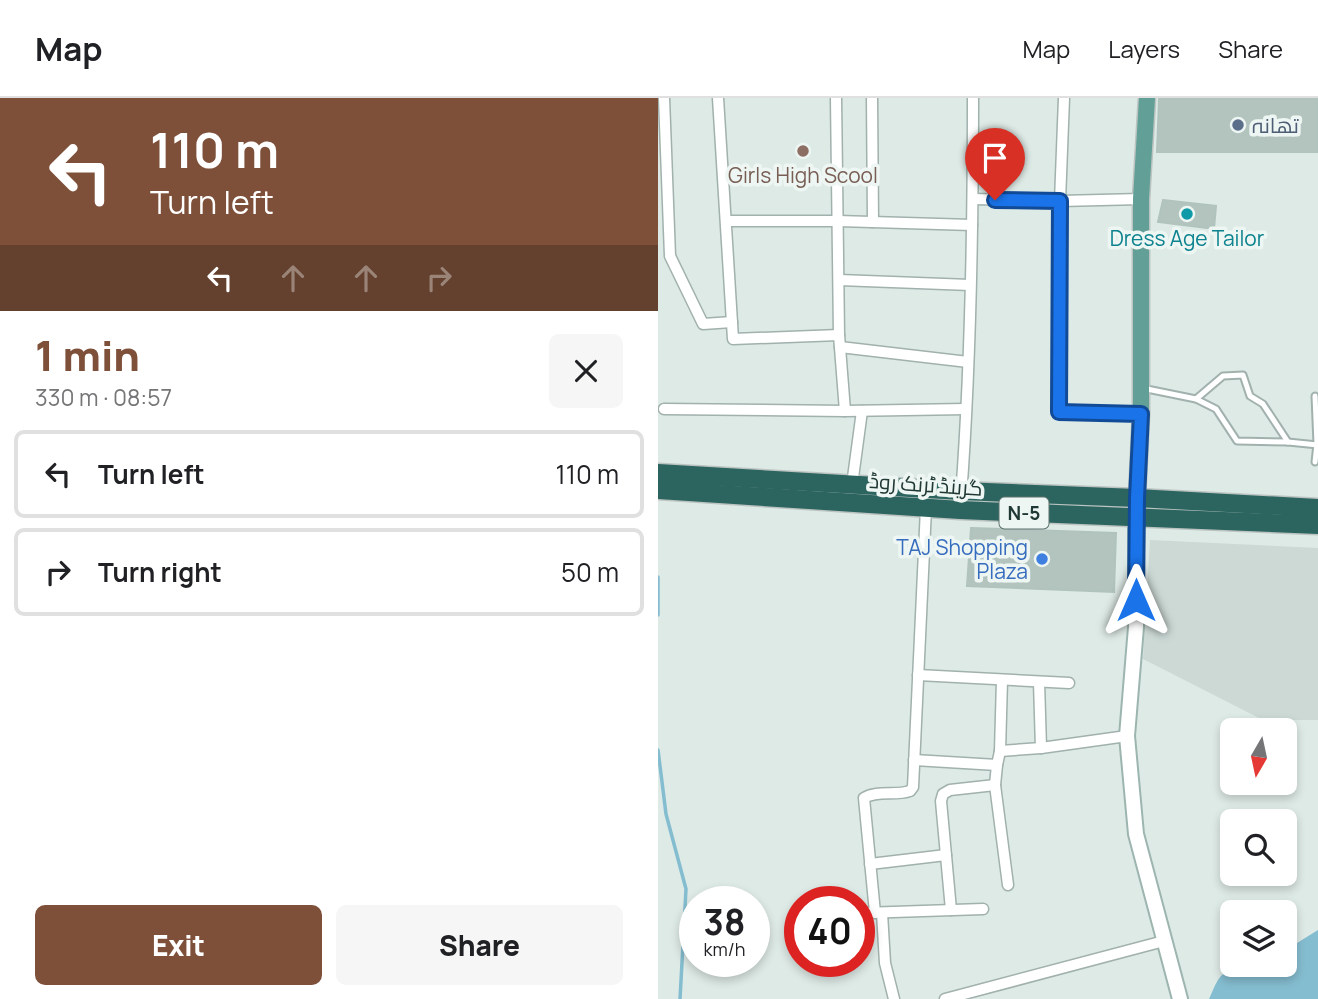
<!DOCTYPE html>
<meta charset="utf-8">
<style>
body{margin:0;font-family:Manrope,Cairo,sans-serif;background:#f6f6f6;color:#202124;height:100vh;display:flex;flex-direction:column;font-size:26px;white-space:nowrap}
*{box-sizing:border-box;margin:0}
p{font-size:23px;color:#757577}
.icon{flex:none;width:38px;height:38px;fill:none;stroke:currentColor;stroke-width:2;stroke-linecap:round;stroke-linejoin:round}
.map{position:relative;flex:1;overflow:hidden}
.details{display:flex;flex-direction:column;background:#fff;width:658px}
.details>*{flex:none}
.guide{background:#7e503a;color:#fff;overflow:hidden}
.needle{width:46px;rotate:189deg}
.controls{position:absolute;left:562px;top:620px;display:grid;gap:14px}
.controls a{display:grid;place-items:center;width:77px;height:77px;border-radius:10px;background:#fff;box-shadow:0 4px 10px #0003;font-size:35px}
.speed{position:absolute;left:21px;top:788px;display:flex;gap:14px;font-size:35px;font-weight:700;text-align:center}
.speed>*{display:grid;place-content:center;width:91px;height:91px;border-radius:50%;background:#fff;box-shadow:0 4px 10px #0003;line-height:1}
.speed small{font-size:18px;font-weight:400}
.speed .limit{border:10px solid #d22;background:#fff;color:#111}
.pin{position:absolute;display:grid;place-items:center;width:60px;height:60px;color:#fff;margin:-72px -30px;border-radius:50% 50% 50% 0;rotate:-45deg;box-shadow:0 0 7px #0007}
.pin .icon{rotate:45deg}
.me{position:absolute;width:77px;margin:-38px;rotate:0deg;stroke-linejoin:round;filter:drop-shadow(0 0 5px #0008)}
.turn{display:flex;align-items:center;gap:24px;height:147px;padding:0 35px;font-size:32px}
.turn .icon{width:91px;height:91px;stroke-width:2.5}
.turn b{display:block;font-size:49px;line-height:60px}
.lanes{display:flex;align-items:center;height:66px;padding:0 35px;background:#0003;justify-content:center;gap:35px;direction:ltr}
.lanes .off{opacity:.35}
.round{display:grid;place-items:center;flex:none;width:74px;height:74px;border-radius:10px;background:#f6f6f6}
.headline{display:flex;align-items:center;justify-content:space-between;height:119px;padding:0 35px}
h1{font-size:42px;font-weight:800;line-height:52px;color:#7e503a}
.cta{display:flex;gap:14px;margin-top:auto;padding:14px 35px}
.cta a{flex:1;height:80px;border-radius:10px;background:#7e503a;color:#fff;font-size:28px;font-weight:800;line-height:80px;text-align:center}
.cta a+a{background:#f6f6f6;color:#202124}
ul{padding:0;list-style:none}
li{display:flex;align-items:center;gap:21px;height:88px;margin:0 14px 10px;padding:0 21px;border:4px solid #e0e0e0;border-radius:10px}
li div{flex:1}
li b{display:block;font-size:26px}
li em{font-style:normal}
header{display:flex;align-items:center;gap:42px;box-sizing:border-box;height:98px;padding:0 35px;background:#fff;border-bottom:2px solid #e0e0e0}
header strong{font-size:33px}
nav{display:flex;gap:38px;margin-inline-start:auto;font-size:24px}
main{display:flex;flex:1;min-height:0}
.map>svg:first-child{display:block}
.built{fill:#ccd9d5}
.water{fill:#85bdd0}
.lines{fill:none;stroke-linecap:round;stroke-linejoin:round}
.stream{stroke:#85bdd0;stroke-width:3.5}
.building{fill:#b3c4bf;stroke:#b1c3bd;stroke-width:2}
.lane-casing{stroke:#a1b1ad;stroke-width:9}
.street-casing{stroke:#a1b1ad;stroke-width:13}
.secondary-casing{stroke:#9db5af;stroke-width:18}
.primary-casing{stroke:#bcc4c2;stroke-width:19}
.highway-casing{stroke:#bcc4c2;stroke-width:21}
.lane{stroke:#fff;stroke-width:5}
.street{stroke:#fff;stroke-width:10}
.secondary{stroke:#fff;stroke-width:14}
.primary{stroke:#629f96;stroke-width:16}
.highway{stroke:#2c655f;stroke-width:18}
.route-casing{stroke:#114b97;stroke-width:18}
.route{stroke:#1a73e8;stroke-width:12}
.service-dot{fill:#5c6f8a;stroke:#eef6f3;stroke-width:2.5}
.education-dot{fill:#8d6e63;stroke:#eef6f3;stroke-width:2.5}
.culture-dot{fill:#0f9aa8;stroke:#eef6f3;stroke-width:2.5}
.shop-dot{fill:#3f7fe0;stroke:#eef6f3;stroke-width:2.5}
.labels{text-anchor:middle;dominant-baseline:central;stroke-width:7;stroke-linejoin:round;paint-order:stroke}
.shield{fill:#eef6f3;stroke:#5e726e;stroke-width:2}
.shield-label{font-size:19px;font-weight:bold;fill:#203935}
.service-label{font-size:21px;fill:#4e5e75;stroke:#eef6f3;text-anchor:start}
.education-label{font-size:21px;fill:#785e54;stroke:#eef6f3}
.culture-label{font-size:21px;fill:#0d838f;stroke:#eef6f3}
.street-label{font-size:21px;fill:#203935;stroke:#eef6f3}
.shop-label{font-size:21px;fill:#366cbe;stroke:#eef6f3;text-anchor:end}
</style>
<header>
<strong>Map</strong>
<nav><a>Map</a><a>Layers</a><a>Share</a></nav>
</header>
<main>
<section class="details">
<div class="guide">
<div class="turn"><svg class="icon" aria-label="left" viewBox="0 0 24 24"><path d="M17 20v-9H6M10 6l-5 5 5 5"/></svg><div><b>110 m</b>Turn left</div></div>
<div class="lanes"><svg class="icon" aria-label="left" viewBox="0 0 24 24"><path d="M17 20v-9H6M10 6l-5 5 5 5"/></svg><svg class="icon off" aria-label="ahead" viewBox="0 0 24 24"><path d="M12 20V5M6 11l6-6 6 6"/></svg><svg class="icon off" aria-label="ahead" viewBox="0 0 24 24"><path d="M12 20V5M6 11l6-6 6 6"/></svg><svg class="icon off" aria-label="right" viewBox="0 0 24 24"><path d="M7 20v-9h11M14 6l5 5-5 5"/></svg></div>
</div>
<div class="headline"><div><h1>1 min</h1><p>330 m · 08:57</p></div><a class="round"><svg class="icon" aria-label="close" viewBox="0 0 24 24"><path d="M6 6l12 12M18 6L6 18"/></svg></a></div>
<ul>
<li><svg class="icon" aria-label="left" viewBox="0 0 24 24"><path d="M17 20v-9H6M10 6l-5 5 5 5"/></svg><div><b>Turn left</b></div><em>110 m</em></li>
<li><svg class="icon" aria-label="right" viewBox="0 0 24 24"><path d="M7 20v-9h11M14 6l5 5-5 5"/></svg><div><b>Turn right</b></div><em>50 m</em></li>
</ul>
<div class="cta"><a>Exit</a><a>Share</a></div>
</section>
<div class="map">
<svg width="660" height="901" viewBox="0 0 660 901">
<rect width="100%" height="100%" fill="#deeae6"/>
<polygon class="built" points="492,442 660,450 660,622 605,622 485,561"/>
<path class="water" d="M660,832V901H551C555,893 558,882 565,876C580,862 608,866 626,866L627,851L639,845Z"/>
<g class="lines">
<g class="stream">
<polyline points="0,479 0,517"/>
<polyline points="0,652 8,716 28,791 22,901"/>
</g>
</g>
<g class="building">
<polygon points="501,0 660,0 660,54 499,54"/>
<polygon points="505,102 558,108 556,131 500,124"/>
<polygon points="313,430 458,435 456,494 309,488"/>
</g>
<g class="lines">
<defs>
<g id="lane">
<polyline points="484,290 538,301 558,311 579,343 630,344 660,347"/>
<polyline points="538,301 565,278 585,277 592,298 605,306 630,344"/>
<polyline points="657,364 659,346 657,298"/>
</g>
<g id="street">
<polyline points="6,0 12,158 45,226 74,224"/>
<polyline points="60,0 75,241 181,237"/>
<polyline points="178,0 181,237 187,313"/>
<polyline points="214,0 215,124"/>
<polyline points="406,0 402,103 401,314 483,316"/>
<polyline points="315,101 402,103 483,101"/>
<polyline points="69,123 180,123 314,127"/>
<polyline points="181,182 312,187"/>
<polyline points="182,249 310,264"/>
<polyline points="6,311 187,313 308,311"/>
<polyline points="194,387 204,313"/>
<path d="M303,398C313,266 315,132 315,0"/>
<polyline points="260,577 411,585"/>
<polyline points="344,582 342,653 339,667 337,687 350,787"/>
<polyline points="381,584 383,650"/>
<polyline points="342,653 383,650 469,638"/>
<polyline points="256,662 339,667"/>
<polyline points="212,766 288,757"/>
<polyline points="293,812 283,703 285,696 292,692 337,687"/>
<polyline points="205,815 325,811"/>
<path d="M217,815L206,700C219,692 238,698 252,693L255,689L268,410"/>
<polyline points="224,815 227,865 236,901"/>
<polyline points="287,901 506,843"/>
</g>
<polyline id="secondary" points="478,420 478,529 469,638 478,736 522,901"/>
<polyline id="primary" points="478,420 483,316 483,101 489,0"/>
<g id="highway">
<polyline points="0,375 303,393 479,400 660,410"/>
<polyline points="0,392 302,412 660,427"/>
</g>
</defs>
<use href="#lane" class="lane-casing"/>
<use href="#street" class="street-casing"/>
<use href="#secondary" class="secondary-casing"/>
<use href="#primary" class="primary-casing"/>
<use href="#highway" class="highway-casing"/>
<use href="#lane" class="lane"/>
<use href="#street" class="street"/>
<use href="#secondary" class="secondary"/>
<use href="#primary" class="primary"/>
<use href="#highway" class="highway"/>
</g>
<g class="lines">
<defs>
<polyline id="route" points="337,102 402,103 401,314 483,316 479,400 478,502"/>
</defs>
<use href="#route" class="route-casing"/>
<use href="#route" class="route"/>
</g>
<circle class="service-dot" cx="580" cy="27" r="7"/>
<circle class="education-dot" cx="145" cy="53" r="7"/>
<circle class="culture-dot" cx="529" cy="116" r="7"/>
<circle class="shop-dot" cx="384" cy="461" r="7"/>
<g class="labels">
<rect class="shield" x="341.5" y="399.5" width="49" height="31" rx="5"/>
<g class="shield-label">
<text x="366" y="415">N-5</text>
</g>
<g class="service-label">
<text x="594" y="27">تھانہ</text>
</g>
<g class="education-label">
<text x="145" y="77">Girls High Scool</text>
</g>
<g class="culture-label">
<text x="529" y="140">Dress Age Tailor</text>
</g>
<g class="street-label">
<text transform="translate(268 386) rotate(4)">گرینڈ ٹرنک روڈ</text>
</g>
<g class="shop-label">
<text x="370" y="449">TAJ Shopping<tspan x="370" dy="24">Plaza</tspan></text>
</g>
</g>
</svg>
<div class="controls">
<a><svg class="needle" viewBox="-14 -14 28 28"><path d="M0-13l5 13h-10z" fill="#e53935"/><path d="M0 13l5-13h-10z" fill="#757577"/></svg></a>
<a><svg class="icon" aria-label="search" viewBox="0 0 24 24"><circle cx="10" cy="10" r="6"/><path d="M15 15l6 6"/></svg></a>
<a><svg class="icon" aria-label="layers" viewBox="0 0 24 24"><path d="M12 4l9 5-9 5-9-5zM3 14l9 5 9-5"/></svg></a>
</div>
<div class="speed"><div>38<small>km/h</small></div><div class="limit">40</div></div>
<div class="pin" style="left:337px;top:102px;background:#d93025"><svg class="icon" aria-label="arrive" viewBox="0 0 24 24"><path d="M6 21V4h12l-3 4 3 4H6"/></svg></div>
<svg class="me" style="left:478px;top:502px" viewBox="-20 -20 40 40"><path d="M0-17L14 15 0 8-14 15z" fill="#1a73e8" stroke="#fff" stroke-width="4"/></svg>
</div>
</main>
